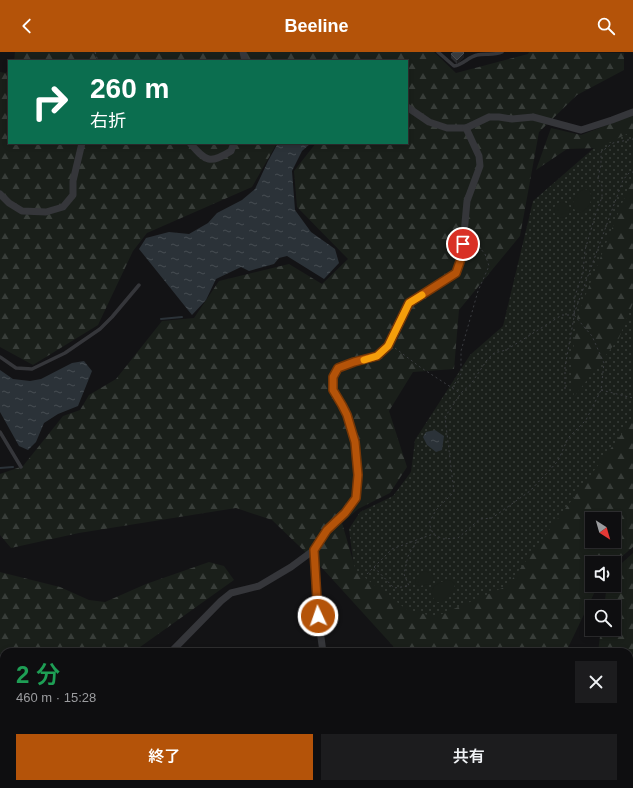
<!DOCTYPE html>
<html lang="ja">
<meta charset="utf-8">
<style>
body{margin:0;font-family:Helvetica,"Noto Sans JP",sans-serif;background:#1c1c1e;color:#f1f3f6;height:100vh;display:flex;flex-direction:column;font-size:15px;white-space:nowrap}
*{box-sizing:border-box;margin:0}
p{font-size:13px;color:#9b9c9f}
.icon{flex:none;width:22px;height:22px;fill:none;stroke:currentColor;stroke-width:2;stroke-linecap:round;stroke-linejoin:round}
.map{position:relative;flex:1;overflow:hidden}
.panel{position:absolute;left:0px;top:596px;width:633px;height:140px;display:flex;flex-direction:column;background:#0e0e10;border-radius:12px 12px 0 0;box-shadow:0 2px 6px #0003,0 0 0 1px #2e2e30}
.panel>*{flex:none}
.hud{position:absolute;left:8px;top:8px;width:400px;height:84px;border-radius:0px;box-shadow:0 2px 6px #0003,0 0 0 1px #2e2e30;background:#0b6e4f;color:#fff;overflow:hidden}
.needle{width:26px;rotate:143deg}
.buttons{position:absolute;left:585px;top:460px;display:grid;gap:8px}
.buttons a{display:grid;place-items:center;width:36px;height:36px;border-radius:0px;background:#0e0e10;box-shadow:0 2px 6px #0003,0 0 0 1px #2e2e30;font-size:20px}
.pin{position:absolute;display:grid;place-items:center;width:34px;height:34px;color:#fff;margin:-17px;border:2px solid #fff;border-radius:50%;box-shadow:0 1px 4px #0007}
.me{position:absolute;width:44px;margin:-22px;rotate:357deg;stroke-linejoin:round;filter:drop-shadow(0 0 3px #0008)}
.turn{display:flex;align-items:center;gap:14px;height:84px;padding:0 16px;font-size:18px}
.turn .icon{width:52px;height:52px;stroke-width:2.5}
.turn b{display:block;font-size:28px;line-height:34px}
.round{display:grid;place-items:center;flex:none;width:42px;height:42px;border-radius:0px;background:#1c1c1e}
.head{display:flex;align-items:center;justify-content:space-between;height:68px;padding:0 16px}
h1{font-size:24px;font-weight:600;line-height:30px;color:#1e9e55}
.button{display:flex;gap:8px;margin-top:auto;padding:8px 16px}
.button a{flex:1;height:46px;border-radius:0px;background:#b45309;color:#fff;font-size:16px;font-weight:600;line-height:46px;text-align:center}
.button a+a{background:#1c1c1e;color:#f1f3f6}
header{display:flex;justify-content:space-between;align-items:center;height:52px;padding:0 16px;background:#b45309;color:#fff;font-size:18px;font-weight:600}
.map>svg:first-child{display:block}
.grass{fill:url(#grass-dots)}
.forest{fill:url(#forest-firs);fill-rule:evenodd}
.pitch{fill:#1a1f1a}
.water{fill:url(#water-ripples)}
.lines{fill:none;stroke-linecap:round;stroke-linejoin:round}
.stream{stroke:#2b3238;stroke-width:2}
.path{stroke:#3b3d41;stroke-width:1;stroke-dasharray:2 3;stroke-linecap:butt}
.lane{stroke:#35363a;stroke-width:3.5}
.street{stroke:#35363a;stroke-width:7}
.wall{fill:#2c2d30}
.shaded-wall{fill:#1d1d1f}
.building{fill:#393b3e;stroke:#4a4c51}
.route-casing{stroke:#753606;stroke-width:10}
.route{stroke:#b45309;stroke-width:7}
.slow{stroke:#f59e0b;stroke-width:7}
</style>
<header><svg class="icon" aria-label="back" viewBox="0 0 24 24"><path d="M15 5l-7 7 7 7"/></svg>Beeline<svg class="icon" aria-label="search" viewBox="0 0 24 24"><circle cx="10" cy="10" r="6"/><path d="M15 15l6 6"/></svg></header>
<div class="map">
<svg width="633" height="736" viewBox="0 0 633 736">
<defs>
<pattern id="grass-dots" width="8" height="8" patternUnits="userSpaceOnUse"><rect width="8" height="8" fill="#1a1f1a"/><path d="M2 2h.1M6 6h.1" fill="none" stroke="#383d39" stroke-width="1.8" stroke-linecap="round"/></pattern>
<pattern id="forest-firs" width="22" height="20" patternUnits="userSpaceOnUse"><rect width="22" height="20" fill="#1a1f1a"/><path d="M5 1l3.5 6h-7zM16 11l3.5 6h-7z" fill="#383d39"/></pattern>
<pattern id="water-ripples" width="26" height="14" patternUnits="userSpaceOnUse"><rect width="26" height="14" fill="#2b3238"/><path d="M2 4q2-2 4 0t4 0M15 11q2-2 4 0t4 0" fill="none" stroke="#474d52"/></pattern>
</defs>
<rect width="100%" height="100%" fill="#131315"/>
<polygon class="grass" points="633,74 633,461 614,467 592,467 592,488 439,575 402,562 355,524 349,477 360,460 393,444 411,420 415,388 470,303 503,274 533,149 602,89"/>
<g class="forest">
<path d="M15,0H434L456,21L528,2L529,0L624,1V18L577,43L539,80L520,184L459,258L454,317L413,320L389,359L407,415L390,441L358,457L342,471L356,519L406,557L435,565L507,534L633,367V495L614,511H592V533H598L566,600H395L393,594L323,517L272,468L236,456L79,481L11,496L0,483V422L23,414L63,364L80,358L89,343L116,327L162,269L194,266L219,229L289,212L322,232L348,207L297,155L294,119L316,91H407V9H14ZM592,467H614V489H592Z"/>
<polygon points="9,16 9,91 277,91 252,135 147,181 133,199 98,273 33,313 0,295 0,20 6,21"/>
<polygon points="633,63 633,79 598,96 567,97 536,118 551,76 581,83"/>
<polygon points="633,124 633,251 619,286 574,345 571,315 578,262"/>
<polygon points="633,501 633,654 629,656 629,600 598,600 601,577 614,577 614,555 604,555 607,533 614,533 614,518"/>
<polygon points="209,510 224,514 234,528 133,600 4,600 4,616 0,614 0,520 60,535 89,548 105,550 146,532"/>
<polygon points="0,664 4,665 4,732 288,732 271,736 0,736"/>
<rect x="414" y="732" width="139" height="4"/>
</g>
<g class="pitch">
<path d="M584,137L589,138C595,147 588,160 577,161C569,152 574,142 584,137Z"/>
<circle cx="562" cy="158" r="8"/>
<path d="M425,519L430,521L434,524L433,528L430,532L419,534L415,531C416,524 419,521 425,519Z"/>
<path d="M450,528L455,532L454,537L441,550H436C425,537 438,529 450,528Z"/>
</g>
<g class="water">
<polygon points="278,91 311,91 302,99 292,119 295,158 311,180 335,197 339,211 324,227 287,204 279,206 274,212 249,219 241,215 216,227 206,248 192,263 139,197 146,186 169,180 189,182 208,171 217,161 242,148 255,137 268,109"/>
<polygon points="84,309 92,319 78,354 58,362 44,371 36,390 28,398 19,394 0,360 0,318 13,327 30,329 41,327 72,311"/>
<polygon points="435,378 444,384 442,398 436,400 427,393 423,385 426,380"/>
<polygon points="633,654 633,728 629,727 629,656"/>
<polygon points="557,732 608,732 623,736 558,736"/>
</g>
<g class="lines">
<g class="stream">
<polyline points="161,267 182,265"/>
<polyline points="0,416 13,415"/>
</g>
<g class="path">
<polyline points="95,0 98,9"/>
<polyline points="574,262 623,128 629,121 633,120"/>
<polyline points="574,263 562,263 506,298 494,301 487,308 471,332 461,341 445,365 454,440 436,458 429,471 433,482 443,487 458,486 480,467 492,466 530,439 558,409 568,386 586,368 601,338 604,311 592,284 574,263 575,244 583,221 585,198 596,161 602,145 602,134 598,126 601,112 601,100 613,91 633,87"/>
<polyline points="395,296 420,315 460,341"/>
<polyline points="452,336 461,322 461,299 478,239 489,214 485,202 471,185"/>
<polyline points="565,337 565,315 574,265"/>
<polyline points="601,338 633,346"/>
<polyline points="374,515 394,536 409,534 404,522 408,504 418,487"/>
<polyline points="367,522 392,497 433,482"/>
</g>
<g class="lane">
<path d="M438,0L454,14C463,13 468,5 477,3C485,1 494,4 502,0"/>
<polyline points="0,305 16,316 32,317 65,301 100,277 112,265 139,233"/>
<polyline points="0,380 21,415"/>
</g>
<g class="street">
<polyline points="243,0 245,9"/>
<polyline points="407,55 429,70 447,76 466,76 489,65 499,65 512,67 533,65 581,78 612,68 633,60"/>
<path d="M190,91C206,110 210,112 231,99L234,91"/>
<polyline points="0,142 9,151 22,159 46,160 63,155 73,143 73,129 82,91"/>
<polyline points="314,498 318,564 323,600"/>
<polyline points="171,600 221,549 231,541 259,534 291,515 314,498 327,478 345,461 356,446 358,423 355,390 347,363 342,353 333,338 333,325 338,316 355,310 377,304 389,294 409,251 456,221 462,204 467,149 480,114 479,104 466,76"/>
<polyline points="0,619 4,619"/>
<polyline points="348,732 349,736"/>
</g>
</g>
<polygon class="wall" points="451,2 464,5 457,12 451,6"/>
<polygon class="shaded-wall" points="464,1 464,5 457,12 457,8"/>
<polygon class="building" points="454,0 463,0 464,1 457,8 451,2"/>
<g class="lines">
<defs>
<polyline id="route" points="318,564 314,498 327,478 345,461 356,446 358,423 355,390 347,363 342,353 333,338 333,325 338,316 354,310 377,304 388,294 409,251 456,221 462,204 463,192"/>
</defs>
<use href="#route" class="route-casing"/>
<use href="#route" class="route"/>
<polyline class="slow" points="364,308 377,304 388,294 409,251 422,243"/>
</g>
</svg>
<div class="buttons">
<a><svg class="needle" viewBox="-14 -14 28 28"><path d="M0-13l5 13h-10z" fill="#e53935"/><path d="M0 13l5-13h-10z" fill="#9b9c9f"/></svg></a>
<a><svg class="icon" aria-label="sound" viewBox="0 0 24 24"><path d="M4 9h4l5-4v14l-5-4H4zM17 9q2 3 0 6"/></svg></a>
<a><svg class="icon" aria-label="search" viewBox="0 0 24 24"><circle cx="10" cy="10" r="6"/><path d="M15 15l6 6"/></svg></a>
</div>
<div class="pin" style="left:463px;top:192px;background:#d93025"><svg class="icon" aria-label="arrive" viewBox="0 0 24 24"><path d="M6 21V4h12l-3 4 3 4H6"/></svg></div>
<svg class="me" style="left:318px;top:564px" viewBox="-20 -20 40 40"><circle r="17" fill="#b45309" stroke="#fff" stroke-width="3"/><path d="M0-11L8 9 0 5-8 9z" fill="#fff"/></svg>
<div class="hud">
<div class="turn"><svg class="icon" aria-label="right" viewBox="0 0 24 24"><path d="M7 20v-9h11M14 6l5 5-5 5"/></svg><div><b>260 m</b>右折</div></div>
</div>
<section class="panel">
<div class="head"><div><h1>2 分</h1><p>460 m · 15:28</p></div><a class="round"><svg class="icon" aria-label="close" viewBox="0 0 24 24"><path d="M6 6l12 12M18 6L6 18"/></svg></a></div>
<div class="button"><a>終了</a><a>共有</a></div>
</section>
</div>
